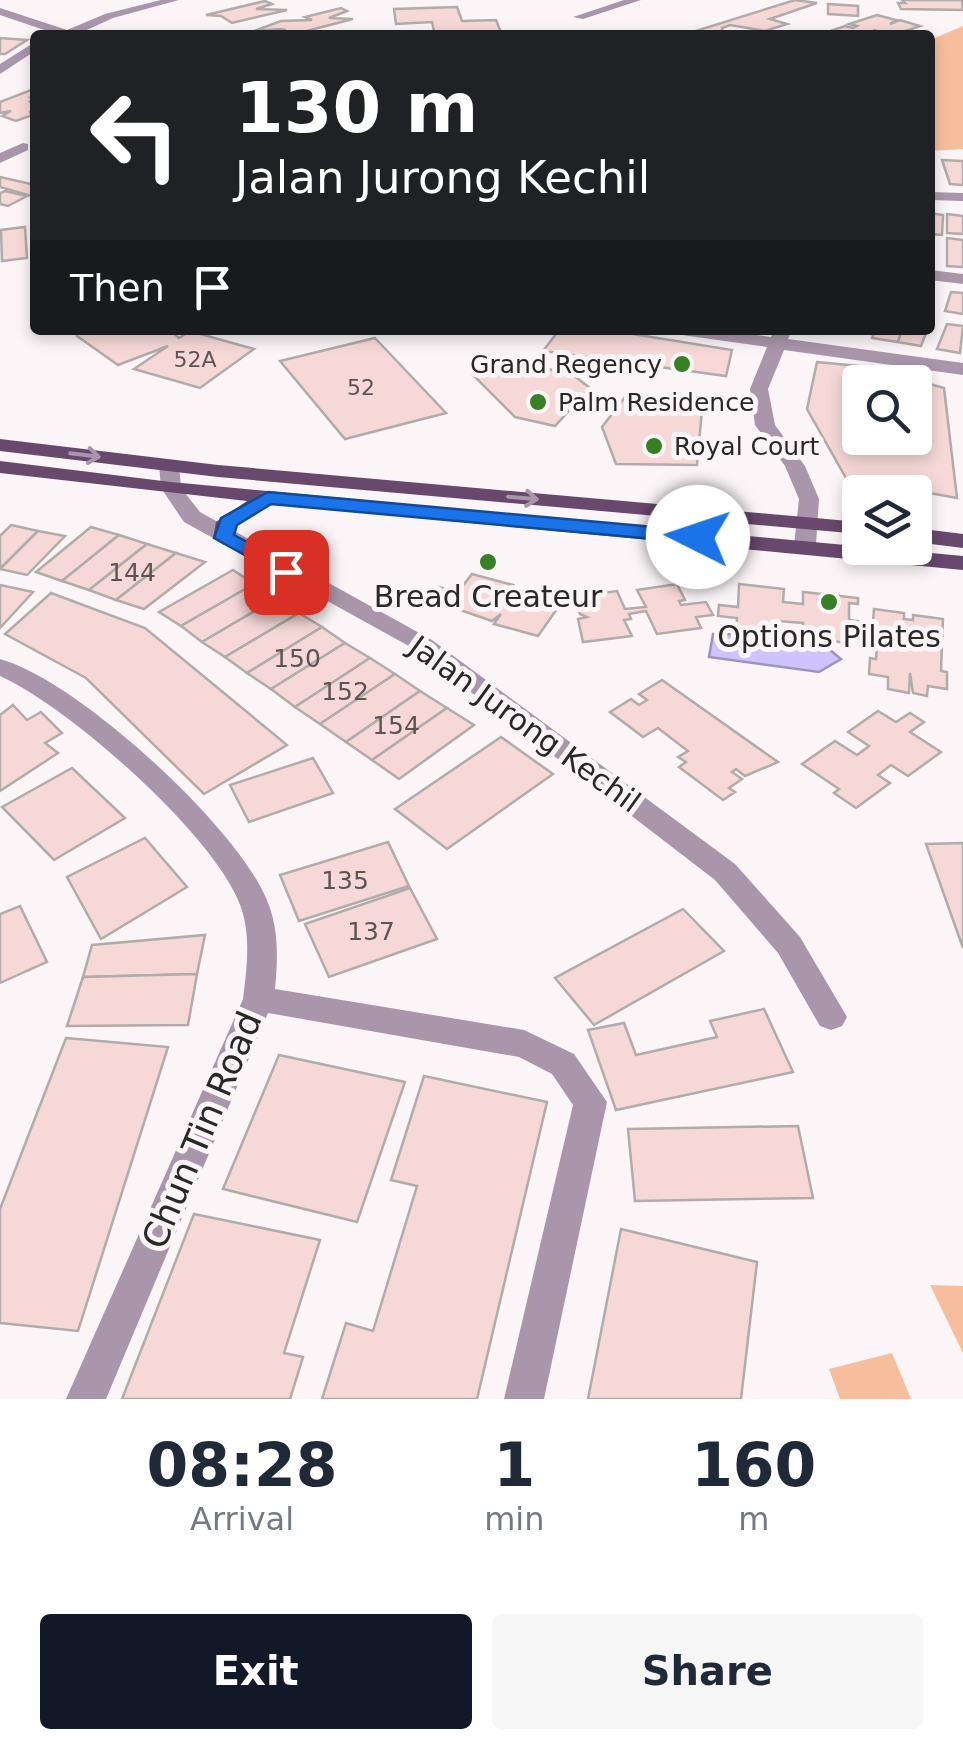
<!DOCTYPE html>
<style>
body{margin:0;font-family:"DejaVu Sans",sans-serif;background:#f6f6f7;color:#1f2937;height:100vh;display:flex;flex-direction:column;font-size:38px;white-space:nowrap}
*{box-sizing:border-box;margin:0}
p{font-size:32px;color:#747a83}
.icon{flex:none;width:55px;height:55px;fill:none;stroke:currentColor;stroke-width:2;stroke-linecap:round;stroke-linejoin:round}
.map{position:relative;height:1399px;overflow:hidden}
.sheet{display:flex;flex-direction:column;background:#fff;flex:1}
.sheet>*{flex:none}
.top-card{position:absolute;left:30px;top:30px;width:905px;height:305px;border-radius:10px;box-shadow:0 5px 15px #0003;background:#202124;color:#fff;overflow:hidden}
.fabs{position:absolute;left:842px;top:365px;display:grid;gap:20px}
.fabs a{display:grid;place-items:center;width:90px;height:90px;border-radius:10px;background:#fff;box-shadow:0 5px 15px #0003;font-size:50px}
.pin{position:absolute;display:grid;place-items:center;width:85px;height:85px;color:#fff;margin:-42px;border-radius:20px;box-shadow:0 5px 15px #0006}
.me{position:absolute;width:110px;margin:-55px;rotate:274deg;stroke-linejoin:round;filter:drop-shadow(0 0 8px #0008)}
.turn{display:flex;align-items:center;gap:35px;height:210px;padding:0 40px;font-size:45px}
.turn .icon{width:130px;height:130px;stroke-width:2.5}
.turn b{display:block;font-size:70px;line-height:85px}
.then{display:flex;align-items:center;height:95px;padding:0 40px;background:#0003;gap:20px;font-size:38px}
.eta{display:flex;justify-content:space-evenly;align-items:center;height:170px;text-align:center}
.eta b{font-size:60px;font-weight:600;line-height:70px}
.primary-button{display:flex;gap:20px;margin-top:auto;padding:20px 40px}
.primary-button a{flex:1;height:115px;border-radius:10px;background:#111827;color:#fff;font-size:40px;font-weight:600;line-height:115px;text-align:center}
.primary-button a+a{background:#f6f6f7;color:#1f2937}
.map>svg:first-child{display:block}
.green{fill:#f7be9d}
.water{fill:#cec3ff;stroke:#9c94be;stroke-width:2.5}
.building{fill:#f6d9d7;stroke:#b1abaa;stroke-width:2.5;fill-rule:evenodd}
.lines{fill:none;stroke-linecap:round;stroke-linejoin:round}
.minor{fill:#a996ab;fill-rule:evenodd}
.major{fill:#68486d;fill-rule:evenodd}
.oneway{stroke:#aa96ab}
.route{fill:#1a73e8;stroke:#114b97;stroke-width:2.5}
.poi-dot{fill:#388025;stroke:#fbf5f7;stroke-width:4}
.labels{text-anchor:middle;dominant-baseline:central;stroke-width:10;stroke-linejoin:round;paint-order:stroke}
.far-number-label{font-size:22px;fill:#5c5454}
.far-poi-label{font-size:25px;fill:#292728;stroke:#fbf5f7;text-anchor:start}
.number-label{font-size:25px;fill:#5c5454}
.poi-label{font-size:30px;fill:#292728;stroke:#fbf5f7}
.street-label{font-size:30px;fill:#292728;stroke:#fbf5f7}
.near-street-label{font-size:35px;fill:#292728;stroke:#fbf5f7}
</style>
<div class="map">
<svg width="963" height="1399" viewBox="0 0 963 1399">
<rect width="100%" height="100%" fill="#fbf5f7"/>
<g class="green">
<polygon points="963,26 963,149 930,151 930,40"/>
<polygon points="930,1285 963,1286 963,1353"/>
<polygon points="892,1353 911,1399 840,1399 829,1369"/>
</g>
<polygon class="water" points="713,634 734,634 769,645 824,645 841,659 819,672 709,657"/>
<g class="building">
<polygon points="795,0 817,3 770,19 787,24 765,31 730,25 722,28 724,35 683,35"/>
<polygon points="902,0 962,0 963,10 901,9 898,3 905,3"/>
<polygon points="265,1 272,4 256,9 287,10 232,23 221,16 206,15"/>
<polygon points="828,4 858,6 858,16 828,14"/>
<polygon points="457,7 462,21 496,20 502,35 435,35 432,22 396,24 394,9"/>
<polygon points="341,8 347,11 329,18 353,19 291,35 266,35 286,30 281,29 254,31 281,21 312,20 305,17"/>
<polygon points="877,15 896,20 890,24 900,20 920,26 894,35 873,30 884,35 819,35 845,26 853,28 857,26 849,24"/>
<polygon points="0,38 27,40 5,54 0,54"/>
<polygon points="31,90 35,95 31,97 35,98 29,102 35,101 35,111 29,112 35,114 16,121 2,116 11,111 0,113 0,102"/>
<polygon points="942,160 963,161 963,185 950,184"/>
<polygon points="0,177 35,185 35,197 0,187"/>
<polygon points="5,191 27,196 8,206 0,204 0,193"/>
<polygon points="930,213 943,215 942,235 930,234"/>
<polygon points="947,214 963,216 963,234 947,233"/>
<polygon points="25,227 27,258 2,261 1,230"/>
<polygon points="947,238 963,240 963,267 947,266"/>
<polygon points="951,292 963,293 963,314 945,311"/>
<polygon points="947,324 963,326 960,353 937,349"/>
<polygon points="75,330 170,330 179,338 190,331 254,349 200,388 134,369 168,346 118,365 77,336"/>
<polygon points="573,330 608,330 732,350 726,376 543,351 556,334"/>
<polygon points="875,330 902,330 898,342 872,338"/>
<polygon points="902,330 927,330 921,346 898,342"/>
<polygon points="375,338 446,413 345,439 280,361"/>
<polygon points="485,361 569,372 590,388 555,426 515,417 472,374"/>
<path d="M817,362L869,367L944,388L957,498L846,478L807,409ZM860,382H915V438H860Z"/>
<polygon points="629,392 702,410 697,465 616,464 602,427"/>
<polygon points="11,525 38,531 0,569 0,536"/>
<polygon points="91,527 119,535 62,581 36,572"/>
<polygon points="38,531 65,536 27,575 0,569"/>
<polygon points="119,535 147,544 89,590 62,581"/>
<polygon points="147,544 176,553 116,600 89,590"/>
<polygon points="176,553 205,562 144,609 116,600"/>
<polygon points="233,570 254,584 181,626 159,612"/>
<polygon points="472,574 513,585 506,593 519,597 525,588 564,599 538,636 494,624 501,614 492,621 428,599 438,587 458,592"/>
<polygon points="254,584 277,598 202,642 181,626"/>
<polygon points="677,584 685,600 679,601 681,605 706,602 713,615 696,617 701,628 657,634 646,611 629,614 631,619 624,620 632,636 583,642 578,619 587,617 580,614 573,597 617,591 625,609 646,607 637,590"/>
<polygon points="739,584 784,589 783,602 803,604 803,592 858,598 858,604 849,603 849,620 866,622 866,632 849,630 849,643 803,638 803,623 778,621 778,634 736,629 737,618 718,616 719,605 738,607"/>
<polygon points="0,585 33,592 0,628"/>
<polygon points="51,593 145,628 287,745 204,794 86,678 5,634"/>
<polygon points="277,598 299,613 225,657 202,642"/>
<polygon points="874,609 904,613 904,619 913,620 913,615 943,619 941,671 947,672 947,689 928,686 927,696 913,693 910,673 909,693 888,689 888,677 869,674 870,658 876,659 877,646 871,645"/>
<polygon points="299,613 322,627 247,673 225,657"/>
<polygon points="322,627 345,643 271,689 247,673"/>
<polygon points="345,643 370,658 295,707 271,689"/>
<polygon points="370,658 395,674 320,724 295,707"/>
<polygon points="395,674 420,691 346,742 320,724"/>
<polygon points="662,680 778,762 745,776 736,769 732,772 742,779 729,788 735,792 723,800 679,767 686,762 678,757 688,751 658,728 643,737 610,712 631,699 639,705 647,700 639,694"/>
<polygon points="420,691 447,708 372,760 346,742"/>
<polygon points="13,705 27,720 41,712 62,733 45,743 58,753 0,791 0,715"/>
<polygon points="447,708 474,725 399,779 372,760"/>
<polygon points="878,711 896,722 910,713 924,722 910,732 941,752 908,776 891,765 878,775 890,783 856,808 834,793 839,789 802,764 835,741 857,755 869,746 848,732"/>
<polygon points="501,737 553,774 447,849 395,809"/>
<polygon points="313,758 333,793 249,822 230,785"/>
<polygon points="72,768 125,818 54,860 2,807"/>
<polygon points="145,838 187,887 101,939 67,877"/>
<polygon points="388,842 409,886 299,921 280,875"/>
<polygon points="963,843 963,948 926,844"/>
<polygon points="410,888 437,939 329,977 305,924"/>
<polygon points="20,906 47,962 0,983 0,914"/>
<polygon points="683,909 724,951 594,1025 555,978"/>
<polygon points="205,935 197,974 83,977 92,945"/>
<polygon points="197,974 188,1025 67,1026 83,977"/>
<polygon points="764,1009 793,1072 616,1110 588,1030 624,1023 636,1055 717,1037 710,1021"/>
<polygon points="66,1038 168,1047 78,1331 0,1323 0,1209"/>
<polygon points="279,1055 405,1082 357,1222 223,1189"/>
<polygon points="424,1076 547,1102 477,1399 322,1399 346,1323 373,1331 417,1186 391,1180"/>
<polygon points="798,1126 813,1198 635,1201 628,1129"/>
<polygon points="194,1214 320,1240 284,1353 303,1357 290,1399 122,1399"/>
<polygon points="621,1229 757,1262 741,1399 588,1399"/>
</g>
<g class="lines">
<g class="minor">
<polygon points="161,0 179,0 113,18 76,35 59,35 0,15 0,8 67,30 105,14"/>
<polygon points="624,0 641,0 583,19 573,17"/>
<polygon points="35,42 35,51 0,74 0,64"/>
<polygon points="23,143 28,144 28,150 0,163 0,153"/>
<polygon points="930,192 963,193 963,201 930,200"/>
<polygon points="930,270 963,274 963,284 930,280"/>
<polygon points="673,330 720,330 771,337 774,330 792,330 788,339 963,363 963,375 784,350 768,389 775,425 805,466 819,499 816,545 805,552 794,545 799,499 785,466 755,425 750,389 767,347 682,335"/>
<polygon points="169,459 179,465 181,488 200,512 432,640 735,864 800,937 847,1017 842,1026 831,1030 820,1026 778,953 715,880 416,650 184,522 161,488 159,465"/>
<path d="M0,659C77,680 235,825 266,898C279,927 278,958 275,989L524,1030L574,1054L607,1102L544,1399H504L573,1105L552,1074L519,1057L268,1013L106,1399H66L243,999C247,966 252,931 238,900C209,831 69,707 0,676Z"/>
</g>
<g class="major">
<polygon points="0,439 218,465 860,522 860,534 218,477 0,451"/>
<polygon points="0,461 171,482 963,556 963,570 273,504 237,525 235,538 224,545 213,538 216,522 247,501 0,473"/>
<polygon points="915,528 963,534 963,548 915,542"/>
</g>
</g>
<defs><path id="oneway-shaft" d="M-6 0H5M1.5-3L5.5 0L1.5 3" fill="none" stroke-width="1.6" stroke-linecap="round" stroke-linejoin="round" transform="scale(2.5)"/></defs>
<g class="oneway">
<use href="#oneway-shaft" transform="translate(85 455) rotate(7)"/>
<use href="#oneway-shaft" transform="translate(523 498) rotate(5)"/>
</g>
<polygon class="route" points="268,492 698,531 708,537 698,543 271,504 237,525 234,535 293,567 293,576 286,578 214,538 221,518"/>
<g class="poi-dot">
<circle cx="682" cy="364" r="10"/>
<circle cx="538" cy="402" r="10"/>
<circle cx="654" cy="446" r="10"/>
<circle cx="488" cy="562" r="10"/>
<circle cx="829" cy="602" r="10"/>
</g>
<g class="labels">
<g class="far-number-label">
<text x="195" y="359">52A</text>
<text x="361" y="387">52</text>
</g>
<g class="far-poi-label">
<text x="662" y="364" text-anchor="end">Grand Regency</text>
<text x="558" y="402">Palm Residence</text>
<text x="674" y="446">Royal Court</text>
</g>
<g class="number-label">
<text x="132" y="572">144</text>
<text x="297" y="658">150</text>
<text x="345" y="691">152</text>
<text x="396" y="725">154</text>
<text x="345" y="880">135</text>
<text x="371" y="931">137</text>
</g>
<g class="poi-label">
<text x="488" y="596">Bread Createur</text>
<text x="829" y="636">Options Pilates</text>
</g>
<g class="street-label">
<text transform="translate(525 724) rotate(36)">Jalan Jurong Kechil</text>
</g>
<g class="near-street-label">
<text transform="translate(202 1130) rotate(-67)">Chun Tin Road</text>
</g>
</g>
</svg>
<div class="fabs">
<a><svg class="icon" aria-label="search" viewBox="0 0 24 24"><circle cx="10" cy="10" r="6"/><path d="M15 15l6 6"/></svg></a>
<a><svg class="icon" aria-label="layers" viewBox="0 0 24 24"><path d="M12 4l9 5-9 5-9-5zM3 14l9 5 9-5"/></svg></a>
</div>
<div class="pin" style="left:286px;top:572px;background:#d93025"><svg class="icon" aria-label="arrive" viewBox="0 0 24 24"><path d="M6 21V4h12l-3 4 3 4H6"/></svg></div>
<svg class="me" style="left:698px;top:537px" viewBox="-20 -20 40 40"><circle r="19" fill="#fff"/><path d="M0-13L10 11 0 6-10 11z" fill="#1a73e8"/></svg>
<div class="top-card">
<div class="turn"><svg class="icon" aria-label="left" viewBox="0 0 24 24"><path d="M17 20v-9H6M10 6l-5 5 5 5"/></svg><div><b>130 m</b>Jalan Jurong Kechil</div></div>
<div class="then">Then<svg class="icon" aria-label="arrive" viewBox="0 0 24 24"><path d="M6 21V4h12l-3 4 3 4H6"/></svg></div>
</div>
</div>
<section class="sheet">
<div class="eta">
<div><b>08:28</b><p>Arrival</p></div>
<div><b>1</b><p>min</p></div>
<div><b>160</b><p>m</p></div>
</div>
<div class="primary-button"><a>Exit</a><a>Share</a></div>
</section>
